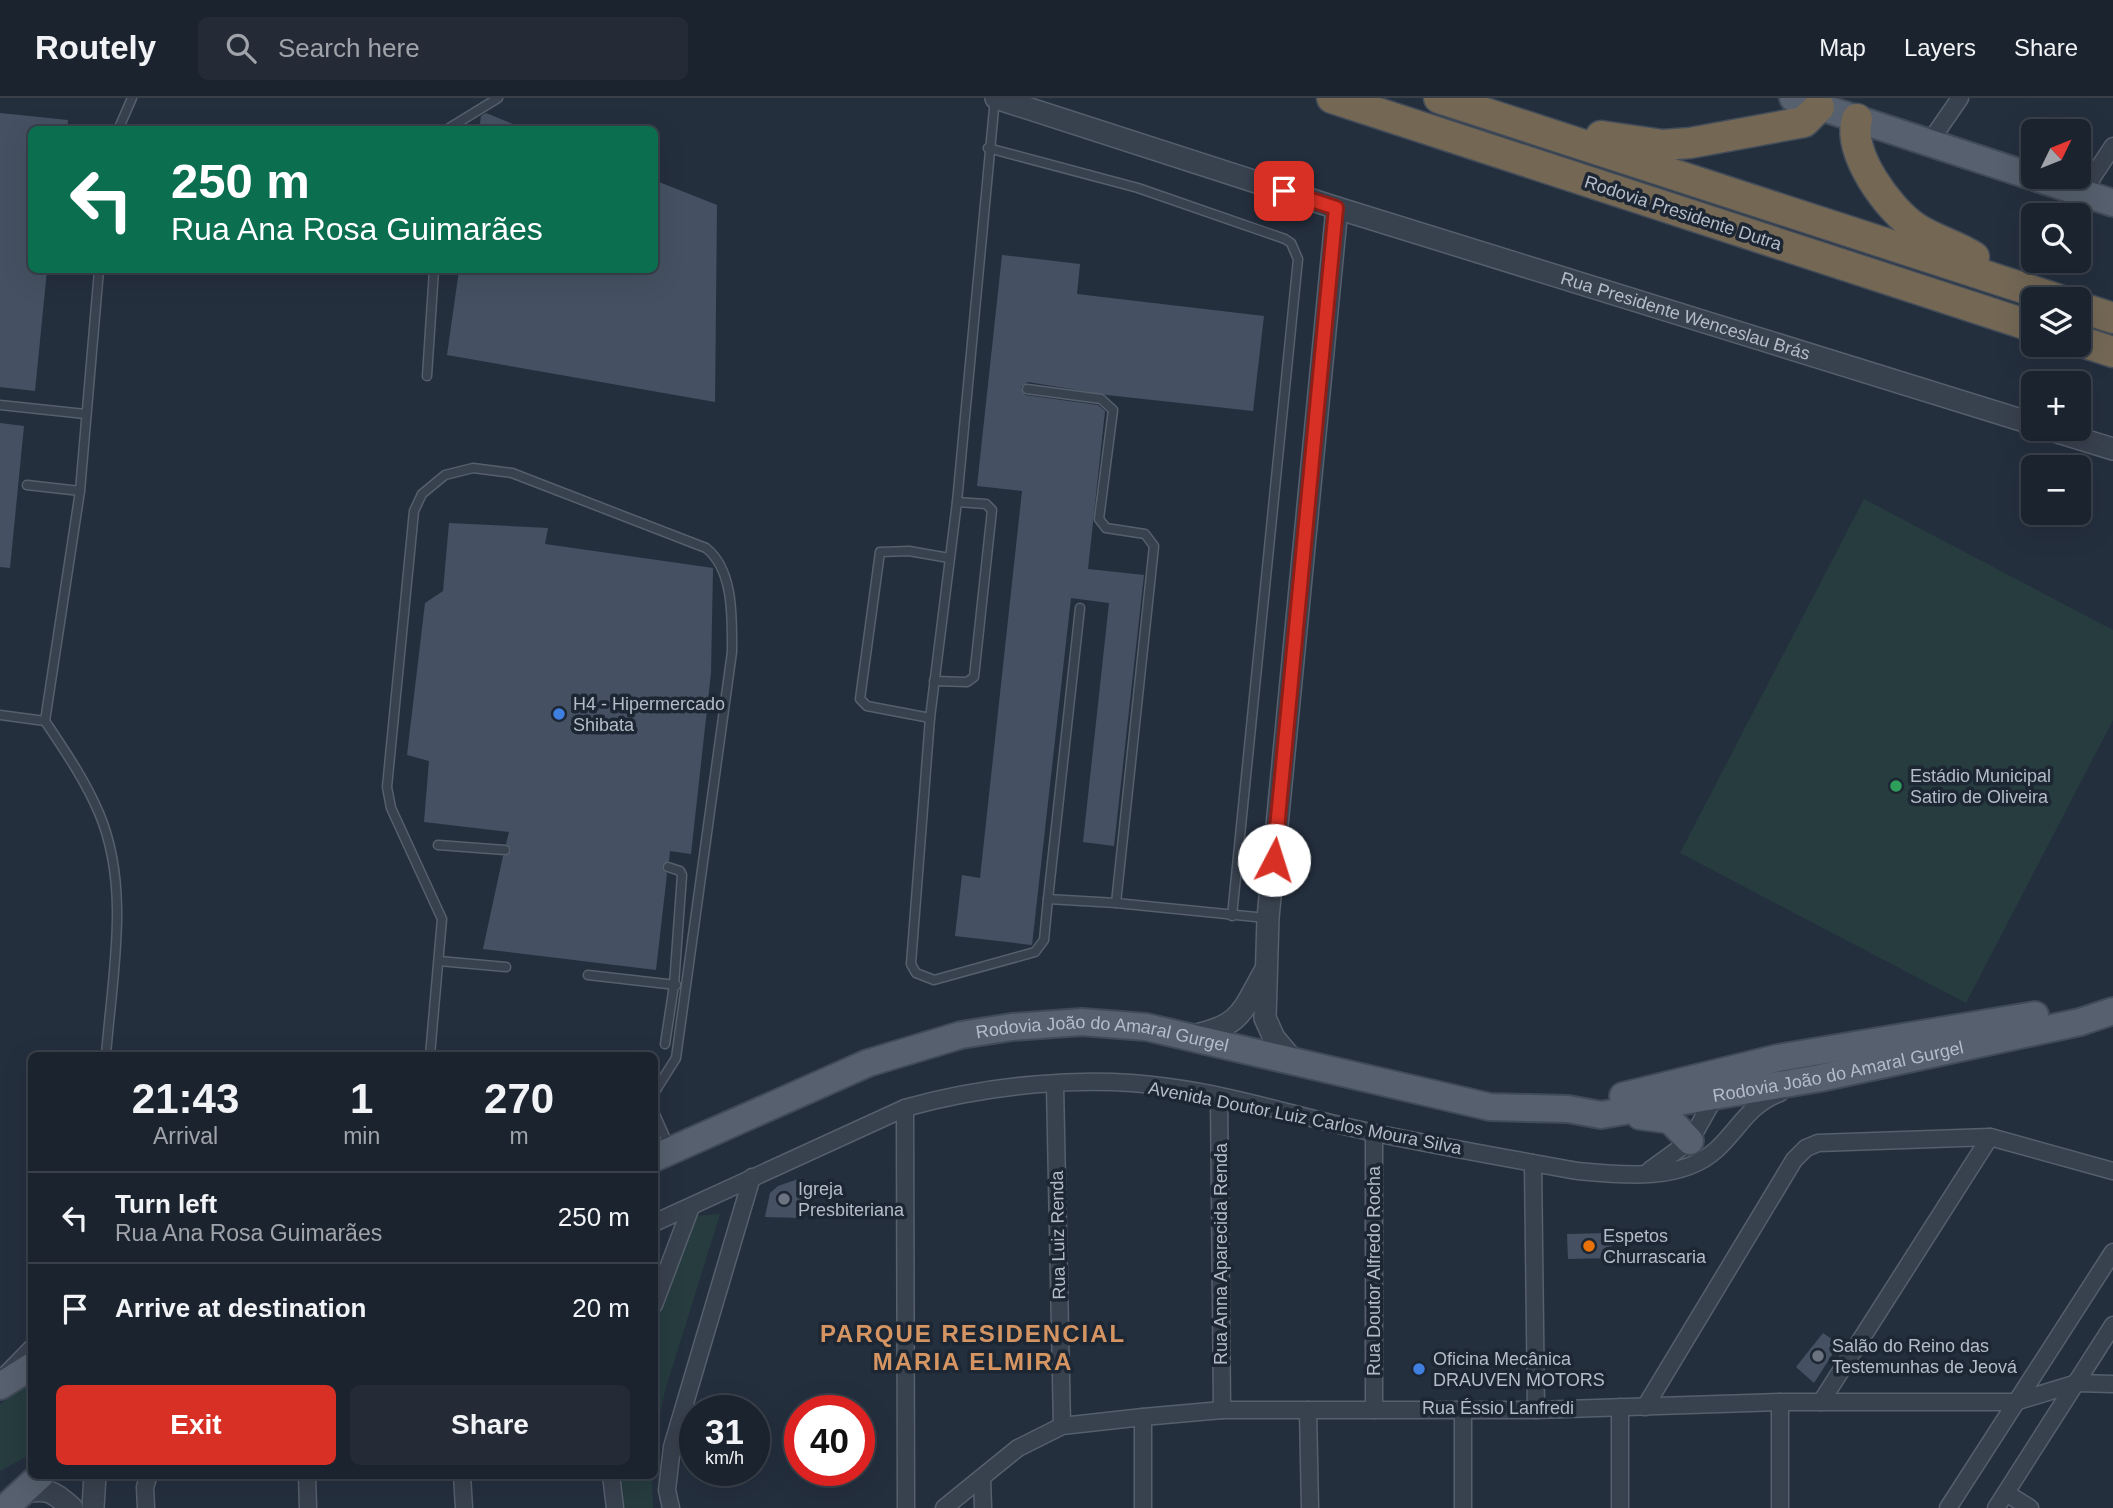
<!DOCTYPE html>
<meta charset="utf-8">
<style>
body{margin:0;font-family:Helvetica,sans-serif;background:#242b36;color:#f1f3f6;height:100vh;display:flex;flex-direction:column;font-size:26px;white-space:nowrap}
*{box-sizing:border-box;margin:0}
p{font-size:23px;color:#a0a4aa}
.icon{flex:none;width:38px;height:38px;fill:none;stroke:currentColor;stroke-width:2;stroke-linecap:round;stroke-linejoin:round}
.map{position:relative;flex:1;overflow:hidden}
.details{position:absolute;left:28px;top:954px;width:630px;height:427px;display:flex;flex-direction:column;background:#1b232e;border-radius:10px;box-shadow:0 7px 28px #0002,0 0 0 2px #39404a}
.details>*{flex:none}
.guide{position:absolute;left:28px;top:28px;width:630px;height:147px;border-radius:10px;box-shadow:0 7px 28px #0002,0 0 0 2px #39404a;background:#0b6e4f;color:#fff;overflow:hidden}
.needle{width:46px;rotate:47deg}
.controls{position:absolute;left:2021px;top:21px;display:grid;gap:14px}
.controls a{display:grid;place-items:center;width:70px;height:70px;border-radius:10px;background:#1b232e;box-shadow:0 7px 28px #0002,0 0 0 2px #39404a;font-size:35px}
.speed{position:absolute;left:679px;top:1297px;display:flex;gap:14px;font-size:35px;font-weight:700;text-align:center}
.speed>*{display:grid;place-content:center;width:91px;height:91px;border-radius:50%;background:#1b232e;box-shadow:0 7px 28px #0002,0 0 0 2px #39404a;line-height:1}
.speed small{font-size:18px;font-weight:400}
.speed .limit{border:10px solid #d22;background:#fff;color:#111}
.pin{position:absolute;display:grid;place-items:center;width:60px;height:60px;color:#fff;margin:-30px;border-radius:14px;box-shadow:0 4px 10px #0006}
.me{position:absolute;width:77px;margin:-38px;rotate:5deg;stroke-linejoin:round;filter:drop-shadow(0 0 5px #0008)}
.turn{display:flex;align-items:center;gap:24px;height:147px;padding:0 28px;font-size:32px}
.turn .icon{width:91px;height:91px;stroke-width:2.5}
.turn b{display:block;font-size:49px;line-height:60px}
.eta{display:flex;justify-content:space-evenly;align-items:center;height:119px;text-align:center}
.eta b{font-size:42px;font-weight:800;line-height:49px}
.primary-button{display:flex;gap:14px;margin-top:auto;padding:14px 28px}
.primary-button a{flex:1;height:80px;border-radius:10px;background:#d93025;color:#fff;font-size:28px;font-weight:800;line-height:80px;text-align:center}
.primary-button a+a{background:#242b36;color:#f1f3f6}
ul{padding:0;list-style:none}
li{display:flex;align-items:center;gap:21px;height:91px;padding:0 28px;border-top:2px solid #39404a}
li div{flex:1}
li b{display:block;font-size:26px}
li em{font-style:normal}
header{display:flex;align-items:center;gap:42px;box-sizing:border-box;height:98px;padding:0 35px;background:#1b232e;border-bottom:2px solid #39404a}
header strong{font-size:33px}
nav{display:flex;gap:38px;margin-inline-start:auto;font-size:24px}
.search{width:490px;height:63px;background:#242b36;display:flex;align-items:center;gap:18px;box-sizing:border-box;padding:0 24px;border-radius:10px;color:#a0a4aa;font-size:26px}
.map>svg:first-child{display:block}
.green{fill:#263c3f}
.building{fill:#455162}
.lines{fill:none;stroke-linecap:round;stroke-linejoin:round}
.service-casing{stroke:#565f6c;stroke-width:11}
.minor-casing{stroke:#565f6c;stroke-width:19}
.tertiary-casing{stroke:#565f6c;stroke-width:24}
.primary-casing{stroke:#414a57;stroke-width:30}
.motorway-casing{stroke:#434c59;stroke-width:33}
.service{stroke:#38414e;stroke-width:8}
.minor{stroke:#38414e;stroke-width:16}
.tertiary{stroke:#38414e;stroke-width:21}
.primary{stroke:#56606e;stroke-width:26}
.motorway{stroke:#746855;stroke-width:30}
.route-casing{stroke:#8d1f18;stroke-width:18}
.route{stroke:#d93025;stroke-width:12}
.shop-dot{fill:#3f7fe0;stroke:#1d2633;stroke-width:2.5}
.leisure-dot{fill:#2e9e5b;stroke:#1d2633;stroke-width:2.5}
.worship-dot{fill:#6b7280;stroke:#1d2633;stroke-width:2.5}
.food-dot{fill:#e8710a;stroke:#1d2633;stroke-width:2.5}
.labels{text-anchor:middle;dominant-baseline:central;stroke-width:7;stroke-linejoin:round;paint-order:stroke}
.street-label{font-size:18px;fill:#b4bcc9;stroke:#1d2633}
.poi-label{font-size:18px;fill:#b4bcc9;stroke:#1d2633;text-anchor:start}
.district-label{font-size:24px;font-weight:bold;letter-spacing:2px;fill:#d59563;stroke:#1d2633}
</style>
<header>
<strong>Routely</strong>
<div class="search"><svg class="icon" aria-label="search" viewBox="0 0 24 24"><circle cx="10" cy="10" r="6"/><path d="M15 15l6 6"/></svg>Search here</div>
<nav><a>Map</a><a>Layers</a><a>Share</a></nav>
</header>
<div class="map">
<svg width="2113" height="1410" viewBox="0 0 2113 1410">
<rect width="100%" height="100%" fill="#242f3e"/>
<g class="green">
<polygon points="1864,401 2113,532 2113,622 1966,905 1680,755"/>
<polygon points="720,1116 665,1293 655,1339 655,1229 695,1118"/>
<polygon points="31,1284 31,1356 0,1373 0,1306"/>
<polygon points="617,1377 652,1377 653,1410 621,1410"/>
</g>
<g class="building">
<polygon points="0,15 68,22 67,32 32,32 32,172 47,172 35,293 0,289"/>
<polygon points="486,15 525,31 525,32 479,32 481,18"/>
<polygon points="654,82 717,107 715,304 447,257 459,172 654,172"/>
<polygon points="1002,157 1080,166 1077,196 1264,218 1253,313 1107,297 1028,284 1021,289 1025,297 1098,307 1105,313 1088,471 1144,477 1114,748 1083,744 1109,505 1071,500 1032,847 955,838 962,777 980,780 1022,393 977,388"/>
<polygon points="0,325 24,328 10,470 0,469"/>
<polygon points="449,425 548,430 545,446 713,470 711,575 691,756 670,753 669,763 662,768 667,776 656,872 483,851 503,758 511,753 506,746 509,734 424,724 429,663 407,657 425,505 443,493"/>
<polygon points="801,1080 801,1120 765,1119 770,1095 778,1088"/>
<polygon points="1611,1135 1612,1160 1568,1161 1567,1136"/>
<polygon points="1823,1235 1839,1246 1814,1285 1796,1269"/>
</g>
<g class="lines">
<defs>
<g id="service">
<polyline points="995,0 957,404 930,620 911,866 916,875 934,882 1035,854 1044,842 1048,801"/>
<polyline points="118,32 132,0"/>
<polyline points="446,32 498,0"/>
<polyline points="988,50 1138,90 1285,141 1291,145 1298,161 1232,818"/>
<path d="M99,172L80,393L45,623C65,653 85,682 99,715C131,790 112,878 106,957"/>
<polyline points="427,278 434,172"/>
<polyline points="1027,291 1101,301 1113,312 1099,421 1106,430 1145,436 1154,448 1116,805 1266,820"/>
<polyline points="0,307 85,316"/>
<polyline points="27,387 80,393"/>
<polyline points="1080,510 1048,801 1116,805"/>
<polyline points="934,583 967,584 974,579 992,412 986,406 957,404"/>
<polyline points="0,617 45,623"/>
<polyline points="930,620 867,608 860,601 880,454 909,453 949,460"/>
<polyline points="438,747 505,752"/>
<polyline points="439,863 506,869"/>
<polyline points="588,877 676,887"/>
<polyline points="665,946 674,887 682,777 680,773 668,769"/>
<path d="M430,957L442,821L391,710L387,689L414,413L422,396L445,377L473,370L512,375L706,450C734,472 732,520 732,554L676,960L654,995"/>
<polyline points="654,1014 670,1050"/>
<polyline points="0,1277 32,1244"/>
</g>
<g id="minor">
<polyline points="1929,45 1960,0"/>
<polyline points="2082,95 2113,48"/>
<polyline points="1055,987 1062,1328"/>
<polyline points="1219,999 1222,1312"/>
<polyline points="905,1010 906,1410"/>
<polyline points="1374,1035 1374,1312"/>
<polyline points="1533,1065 1536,1312"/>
<polyline points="1650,1072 1690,1043 1716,997"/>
<path d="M654,1125L905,1010C986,987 1085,977 1168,989C1238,998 1306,1021 1375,1035C1443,1049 1511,1061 1578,1073C1621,1077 1681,1084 1716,1052C1739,1031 1748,1007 1780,995"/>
<polyline points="654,1207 691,1109"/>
<polyline points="1780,1304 1780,1410"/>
<polyline points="1821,1304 1990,1039"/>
<polyline points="1620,1309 1620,1410"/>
<polyline points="1645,1309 1794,1062 1806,1050 1818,1045 1990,1039 2113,1073"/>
<polyline points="1463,1310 1463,1410"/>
<polyline points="1308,1312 1310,1410"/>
<polyline points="1143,1319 1143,1410"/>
<polyline points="307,1377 308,1410"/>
<polyline points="462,1377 464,1410"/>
<polyline points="611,1377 615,1410"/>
<polyline points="982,1380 983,1410"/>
<polyline points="2006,1395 2030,1410"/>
<polyline points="146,1410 145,1389 149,1377"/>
<polyline points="671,1410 667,1392 672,1349 752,1079"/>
<polyline points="944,1410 1018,1350 1062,1328 1143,1319 1222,1312 1536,1312 1780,1304 2015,1304 2077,1285 2113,1286"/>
<polyline points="1948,1410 2113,1154"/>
<polyline points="1996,1410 2113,1227"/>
</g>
<g id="tertiary">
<path id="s1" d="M996,0L1337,110L2034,326"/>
<polyline points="2048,331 2113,351"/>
<path d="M1192,938C1242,927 1241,915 1265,873"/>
<polyline points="1295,965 1274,940 1265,920 1268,820 1337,110"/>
<path d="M18,1395C47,1390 50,1391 72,1410"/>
<polyline points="93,1410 95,1377"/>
</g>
<g id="primary">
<polyline points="1793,0 2113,105"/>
<polyline points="1623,998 1778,960 2035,917"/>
<polyline points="1640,1018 1670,1022 1690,1043"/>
<path id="s2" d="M654,1060L868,965L961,937L1012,929L1082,924L1146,929L1490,1009L1568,1011L1601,1017L1820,980L2080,924L2113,913"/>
<polyline points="0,1288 32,1268"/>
<polyline points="5,1410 41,1377"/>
</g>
<g id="motorway">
<polyline points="1332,0 2034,229"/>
<polyline points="1439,0 2057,201"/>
<path d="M1857,21C1847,55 1888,111 1916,130C1934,142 1956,147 1974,159"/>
<polyline points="1601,38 1663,47 1690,45 1804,24 1819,9"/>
<polyline points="2079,209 2113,220"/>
<polyline points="2079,243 2113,254"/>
</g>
</defs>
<use href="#service" class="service-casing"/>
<use href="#minor" class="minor-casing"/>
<use href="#tertiary" class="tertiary-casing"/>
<use href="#primary" class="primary-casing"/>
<use href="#motorway" class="motorway-casing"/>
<use href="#service" class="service"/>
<use href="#minor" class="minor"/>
<use href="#tertiary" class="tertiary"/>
<use href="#primary" class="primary"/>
<use href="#motorway" class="motorway"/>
</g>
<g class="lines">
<defs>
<polyline id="route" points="1274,762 1336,110 1284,93"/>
</defs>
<use href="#route" class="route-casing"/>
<use href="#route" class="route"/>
</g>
<g class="shop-dot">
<circle cx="559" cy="616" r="7"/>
<circle cx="1419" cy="1271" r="7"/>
</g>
<circle class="leisure-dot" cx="1896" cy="688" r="7"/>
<g class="worship-dot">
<circle cx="784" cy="1101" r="7"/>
<circle cx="1818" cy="1258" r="7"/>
</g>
<circle class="food-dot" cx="1589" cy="1148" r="7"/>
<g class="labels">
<g class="street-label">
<text transform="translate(1683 115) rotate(18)">Rodovia Presidente Dutra</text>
<text stroke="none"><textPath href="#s1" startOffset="723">Rua Presidente Wenceslau Brás</textPath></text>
<text stroke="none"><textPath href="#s2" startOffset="474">Rodovia João do Amaral Gurgel</textPath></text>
<text stroke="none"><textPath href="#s2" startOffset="1223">Rodovia João do Amaral Gurgel</textPath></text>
<text transform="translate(1305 1020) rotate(11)">Avenida Doutor Luiz Carlos Moura Silva</text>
<text transform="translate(1058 1137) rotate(-91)">Rua Luiz Renda</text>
<text transform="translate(1221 1156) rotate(-90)">Rua Anna Aparecida Renda</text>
<text transform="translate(1374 1173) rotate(-90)">Rua Doutor Alfredo Rocha</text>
<text x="1498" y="1310">Rua Éssio Lanfredi</text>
</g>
<g class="poi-label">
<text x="573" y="606">H4 - Hipermercado<tspan x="573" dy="21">Shibata</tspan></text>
<text x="1910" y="678">Estádio Municipal<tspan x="1910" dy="21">Satiro de Oliveira</tspan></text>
<text x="798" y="1091">Igreja<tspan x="798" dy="21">Presbiteriana</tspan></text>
<text x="1603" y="1138">Espetos<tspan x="1603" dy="21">Churrascaria</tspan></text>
<text x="1832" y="1248">Salão do Reino das<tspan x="1832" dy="21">Testemunhas de Jeová</tspan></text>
<text x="1433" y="1261">Oficina Mecânica<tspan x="1433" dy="21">DRAUVEN MOTORS</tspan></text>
</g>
<g class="district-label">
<text x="973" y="1235">PARQUE RESIDENCIAL<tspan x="973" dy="28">MARIA ELMIRA</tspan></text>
</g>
</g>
</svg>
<div class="controls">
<a><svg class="needle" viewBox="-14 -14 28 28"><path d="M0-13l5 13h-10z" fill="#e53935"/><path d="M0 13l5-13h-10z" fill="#a0a4aa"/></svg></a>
<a><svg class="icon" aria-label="search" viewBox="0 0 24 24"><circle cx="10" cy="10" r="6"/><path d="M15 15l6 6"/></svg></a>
<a><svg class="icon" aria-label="layers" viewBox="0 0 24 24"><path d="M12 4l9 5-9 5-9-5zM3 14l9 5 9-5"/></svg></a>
<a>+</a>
<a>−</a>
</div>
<div class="speed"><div>31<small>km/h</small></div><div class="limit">40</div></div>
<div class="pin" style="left:1284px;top:93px;background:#d93025"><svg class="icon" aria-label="arrive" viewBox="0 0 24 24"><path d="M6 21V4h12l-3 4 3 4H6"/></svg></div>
<svg class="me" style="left:1274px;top:762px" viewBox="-20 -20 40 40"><circle r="19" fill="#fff"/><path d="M0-13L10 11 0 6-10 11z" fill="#d93025"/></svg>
<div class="guide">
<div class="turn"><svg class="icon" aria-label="left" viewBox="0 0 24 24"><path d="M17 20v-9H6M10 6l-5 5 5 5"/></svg><div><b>250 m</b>Rua Ana Rosa Guimarães</div></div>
</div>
<section class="details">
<div class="eta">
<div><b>21:43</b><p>Arrival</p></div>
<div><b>1</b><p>min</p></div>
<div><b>270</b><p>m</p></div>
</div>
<ul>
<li><svg class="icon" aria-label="left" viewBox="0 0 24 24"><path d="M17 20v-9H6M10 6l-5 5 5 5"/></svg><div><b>Turn left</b><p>Rua Ana Rosa Guimarães</p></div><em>250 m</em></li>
<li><svg class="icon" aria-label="arrive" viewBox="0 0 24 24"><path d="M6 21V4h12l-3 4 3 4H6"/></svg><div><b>Arrive at destination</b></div><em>20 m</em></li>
</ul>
<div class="primary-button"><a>Exit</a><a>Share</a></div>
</section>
</div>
